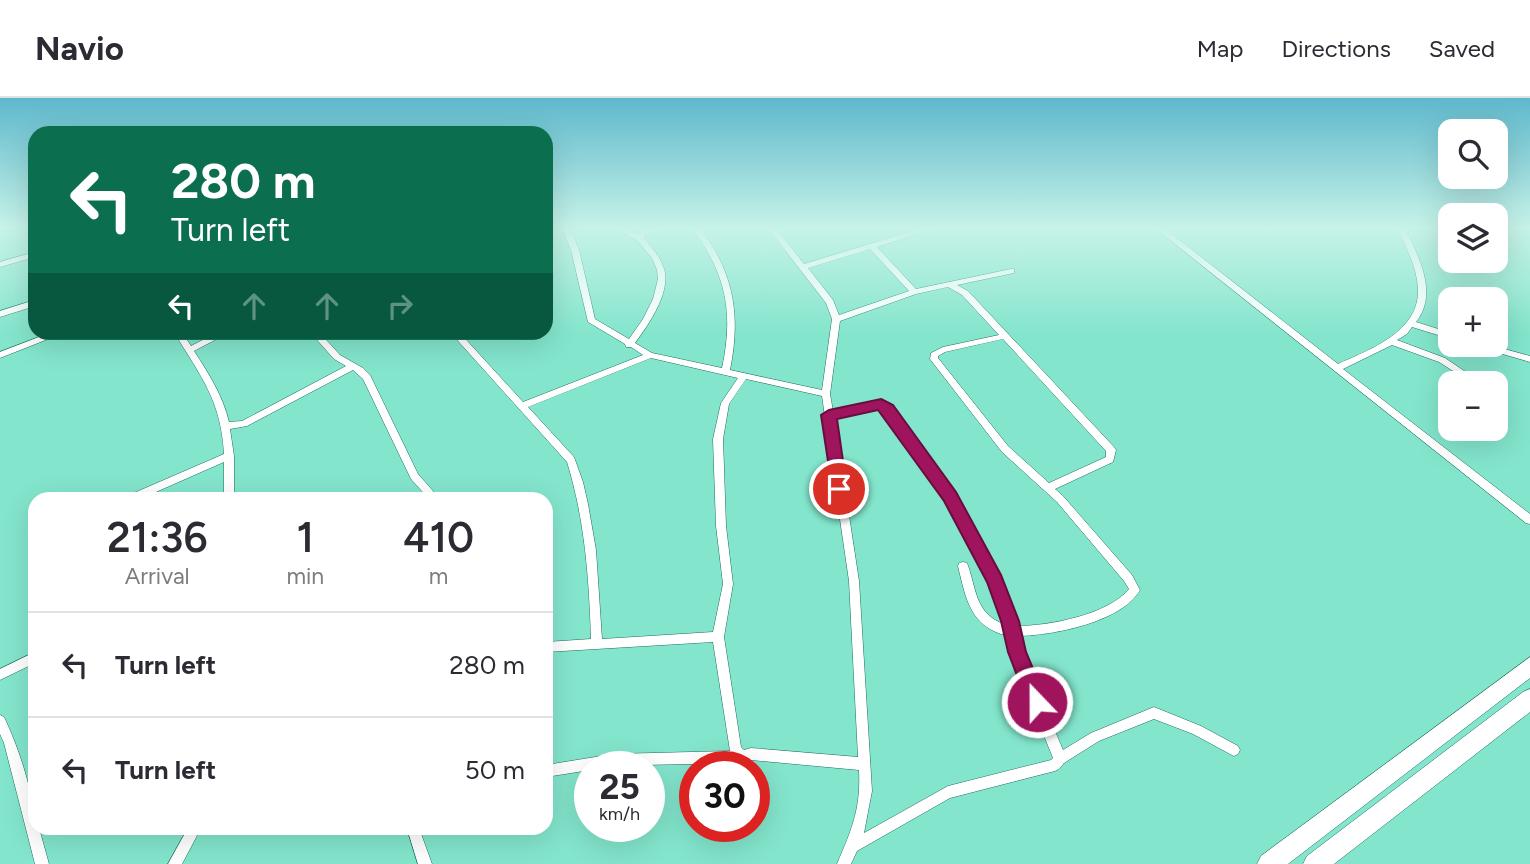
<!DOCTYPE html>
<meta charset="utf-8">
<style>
body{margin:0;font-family:Figtree,sans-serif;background:#f7f7f7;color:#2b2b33;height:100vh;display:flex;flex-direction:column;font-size:26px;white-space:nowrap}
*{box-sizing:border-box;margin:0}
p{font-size:23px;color:#7c7c81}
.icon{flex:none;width:38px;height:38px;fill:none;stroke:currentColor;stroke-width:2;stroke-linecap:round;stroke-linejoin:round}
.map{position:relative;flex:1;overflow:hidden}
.panel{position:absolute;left:28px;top:394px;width:525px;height:343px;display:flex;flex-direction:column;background:#fff;border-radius:21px;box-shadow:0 7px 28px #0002}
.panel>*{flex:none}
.top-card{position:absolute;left:28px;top:28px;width:525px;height:214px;border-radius:21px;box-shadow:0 7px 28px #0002;background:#0b6e4f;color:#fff;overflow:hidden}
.tools{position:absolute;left:1438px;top:21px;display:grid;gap:14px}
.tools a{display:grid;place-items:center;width:70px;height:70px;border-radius:14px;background:#fff;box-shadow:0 7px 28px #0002;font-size:35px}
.speed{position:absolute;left:574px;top:653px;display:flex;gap:14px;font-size:35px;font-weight:700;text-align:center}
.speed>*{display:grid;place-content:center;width:91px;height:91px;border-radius:50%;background:#fff;box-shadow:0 7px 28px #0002;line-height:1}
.speed small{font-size:18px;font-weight:400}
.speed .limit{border:10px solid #d22;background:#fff;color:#111}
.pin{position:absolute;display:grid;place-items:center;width:60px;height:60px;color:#fff;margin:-30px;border:4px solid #fff;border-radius:50%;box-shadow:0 2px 7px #0007}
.me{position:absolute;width:77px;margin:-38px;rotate:338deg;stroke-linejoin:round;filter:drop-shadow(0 0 5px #0008)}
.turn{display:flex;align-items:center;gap:24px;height:147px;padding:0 28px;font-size:32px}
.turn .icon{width:91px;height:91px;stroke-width:2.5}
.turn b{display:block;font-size:49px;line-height:60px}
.lanes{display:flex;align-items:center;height:66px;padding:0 28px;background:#0003;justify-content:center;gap:35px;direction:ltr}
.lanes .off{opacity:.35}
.eta{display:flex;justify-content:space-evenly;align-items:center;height:119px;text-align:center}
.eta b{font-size:42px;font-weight:600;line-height:49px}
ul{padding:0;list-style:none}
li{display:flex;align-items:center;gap:21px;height:105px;padding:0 28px;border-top:2px solid #e1e1e2}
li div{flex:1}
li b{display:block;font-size:26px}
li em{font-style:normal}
header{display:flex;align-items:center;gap:42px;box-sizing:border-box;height:98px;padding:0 35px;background:#fff;border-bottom:2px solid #e1e1e2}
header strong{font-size:33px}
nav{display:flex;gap:38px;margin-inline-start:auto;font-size:24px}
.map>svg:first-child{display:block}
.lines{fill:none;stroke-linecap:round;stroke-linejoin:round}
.street-casing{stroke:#1f6e5d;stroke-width:1}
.highway-casing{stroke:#1f6e5d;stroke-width:1}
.street{fill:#fff;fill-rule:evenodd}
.highway{fill:#fff;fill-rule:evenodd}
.route{fill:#a0145e;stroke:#680d3d;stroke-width:2}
</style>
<header>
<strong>Navio</strong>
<nav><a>Map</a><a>Directions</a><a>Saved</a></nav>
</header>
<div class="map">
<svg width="1530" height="766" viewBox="0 0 1530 766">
<rect width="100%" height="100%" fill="#83e5cc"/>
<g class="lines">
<defs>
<g id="street">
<path d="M562,130H570L579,152L595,221L629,241L643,221L653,201L658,181L657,172L652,160L637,142L613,130H624L637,136L651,130H663L644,137V140C651,149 659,157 663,168C673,192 649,226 635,245L652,255L722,270C734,214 726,176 692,130H700C734,175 741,217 730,272L822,292L832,221L826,205L768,130H776L804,166L922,130H934L877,149L916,191L1011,171H1014V175L957,187L968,193L1114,349L1116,352L1113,364L1055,391L1063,398L1132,477L1140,492C1122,524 1054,537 1019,538L1027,566L1063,652L1091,635L1154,609L1201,628L1238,648L1240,652L1238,656L1234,658L1230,656L1193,636L1154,621L1099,643L1064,665L1059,671L1055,673L950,700L857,753L851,766H837C852,731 861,710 859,672L751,662L742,665L590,668V672L546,679V667L614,656L730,653L713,544L546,554V544L591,541C589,481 585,422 567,364L450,234H459L523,304L643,257L631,249H626L625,246L588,224L571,152ZM870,151L909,193L839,217L833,202L808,170ZM948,189L962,197L999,237L943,249L931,255L930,261L1002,354L1057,404L1124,483L1129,491C1108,517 1048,528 1017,528L1000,482L953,396L887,307L877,303L833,313L830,296L840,223L916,196ZM1003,241L1106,353V359L1049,385L1008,348L938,260V258L945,254ZM651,260L738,280L721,305L713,341L716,428L723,486L713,534L602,541L596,452L588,406L583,384L574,359L528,309ZM746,281L822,298L849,483L858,659L751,650L744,652L741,649L724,539L733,486L726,428L723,341L729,306ZM876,309L881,311L947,402L990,483L1006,527C974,516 977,491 967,465L963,464L959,465L958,468C966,501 970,529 1008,538L1015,566L1053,660L1051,662L948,688L864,735L872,693L859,483L834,319Z"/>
<path d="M1155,130H1164L1338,266C1374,250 1426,231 1417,182C1414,163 1405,147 1397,130H1405C1418,158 1439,195 1416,224L1451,235V241L1412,229L1407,236L1397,242L1445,260L1482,285H1472L1439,264L1392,247L1343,271L1530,416V426L1526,425Z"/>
<polygon points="35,154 35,159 0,169 0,164"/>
<polygon points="35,202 35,208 0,219 0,213"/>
<polygon points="52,234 66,234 0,260 0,254"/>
<path d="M174,234H182L191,248L218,234H230L194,253C209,276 223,298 229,324L242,323L346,268L334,261L310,234H319L340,257L363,270L370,277L418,376L440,401H429L411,381L363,281L353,272L247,328L230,331L234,358V401H224V364L140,401H125L127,398L224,356C221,302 201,279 174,234Z"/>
<polygon points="1477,247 1490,247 1530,258 1530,264 1478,249"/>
<polygon points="35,554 35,565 0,582 0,571"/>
<path d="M0,617L4,619C18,648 35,698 35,730H39L49,766H35L4,645L0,636Z"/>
<polygon points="188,730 201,730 182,766 168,766"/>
<polygon points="407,730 419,730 432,766 418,766"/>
</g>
<g id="highway">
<polygon points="1530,559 1530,580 1288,766 1257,766 1261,758"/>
<polygon points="1530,591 1530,614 1334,766 1303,766 1307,758 1523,594"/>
</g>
</defs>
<use href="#street" class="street-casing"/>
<use href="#highway" class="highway-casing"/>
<use href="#street" class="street"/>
<use href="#highway" class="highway"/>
</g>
<linearGradient id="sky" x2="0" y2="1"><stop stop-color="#5eb8cc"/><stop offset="0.55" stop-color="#c7f3e8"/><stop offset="1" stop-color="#c7f3e8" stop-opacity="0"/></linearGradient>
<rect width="1530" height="237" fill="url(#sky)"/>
<polygon class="route" points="881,301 893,307 956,394 1001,477 1019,523 1026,554 1047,604 1044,611 1037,613 1030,611 1008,554 1001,523 987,484 944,403 878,312 837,321 847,391 844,396 833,396 821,317 829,312"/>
</svg>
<div class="tools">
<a><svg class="icon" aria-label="search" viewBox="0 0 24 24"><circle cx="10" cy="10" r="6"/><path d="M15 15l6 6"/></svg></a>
<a><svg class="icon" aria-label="layers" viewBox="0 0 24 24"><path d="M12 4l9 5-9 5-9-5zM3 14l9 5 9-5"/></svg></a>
<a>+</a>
<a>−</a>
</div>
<div class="speed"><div>25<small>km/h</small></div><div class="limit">30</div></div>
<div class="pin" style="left:839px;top:391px;background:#d93025"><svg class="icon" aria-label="arrive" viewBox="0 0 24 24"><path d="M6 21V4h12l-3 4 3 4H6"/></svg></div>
<svg class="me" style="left:1037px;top:604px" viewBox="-20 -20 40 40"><circle r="17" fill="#a0145e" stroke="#fff" stroke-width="3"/><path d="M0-11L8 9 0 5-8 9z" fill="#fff"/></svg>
<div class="top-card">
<div class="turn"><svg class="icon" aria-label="left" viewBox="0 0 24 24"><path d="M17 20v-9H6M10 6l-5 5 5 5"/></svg><div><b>280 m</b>Turn left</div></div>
<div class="lanes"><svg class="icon" aria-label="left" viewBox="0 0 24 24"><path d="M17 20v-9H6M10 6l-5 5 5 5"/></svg><svg class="icon off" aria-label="ahead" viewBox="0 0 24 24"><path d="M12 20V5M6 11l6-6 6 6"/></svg><svg class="icon off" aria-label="ahead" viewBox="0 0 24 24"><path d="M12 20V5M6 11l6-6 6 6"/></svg><svg class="icon off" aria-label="right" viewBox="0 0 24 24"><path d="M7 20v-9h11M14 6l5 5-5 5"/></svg></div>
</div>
<section class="panel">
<div class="eta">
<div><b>21:36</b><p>Arrival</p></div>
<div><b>1</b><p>min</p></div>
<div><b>410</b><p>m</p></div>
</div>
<ul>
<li><svg class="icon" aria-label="left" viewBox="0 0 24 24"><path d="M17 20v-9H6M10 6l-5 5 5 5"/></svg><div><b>Turn left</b></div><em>280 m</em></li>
<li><svg class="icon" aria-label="left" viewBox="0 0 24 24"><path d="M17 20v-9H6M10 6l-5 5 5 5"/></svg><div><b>Turn left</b></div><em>50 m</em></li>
</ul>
</section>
</div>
